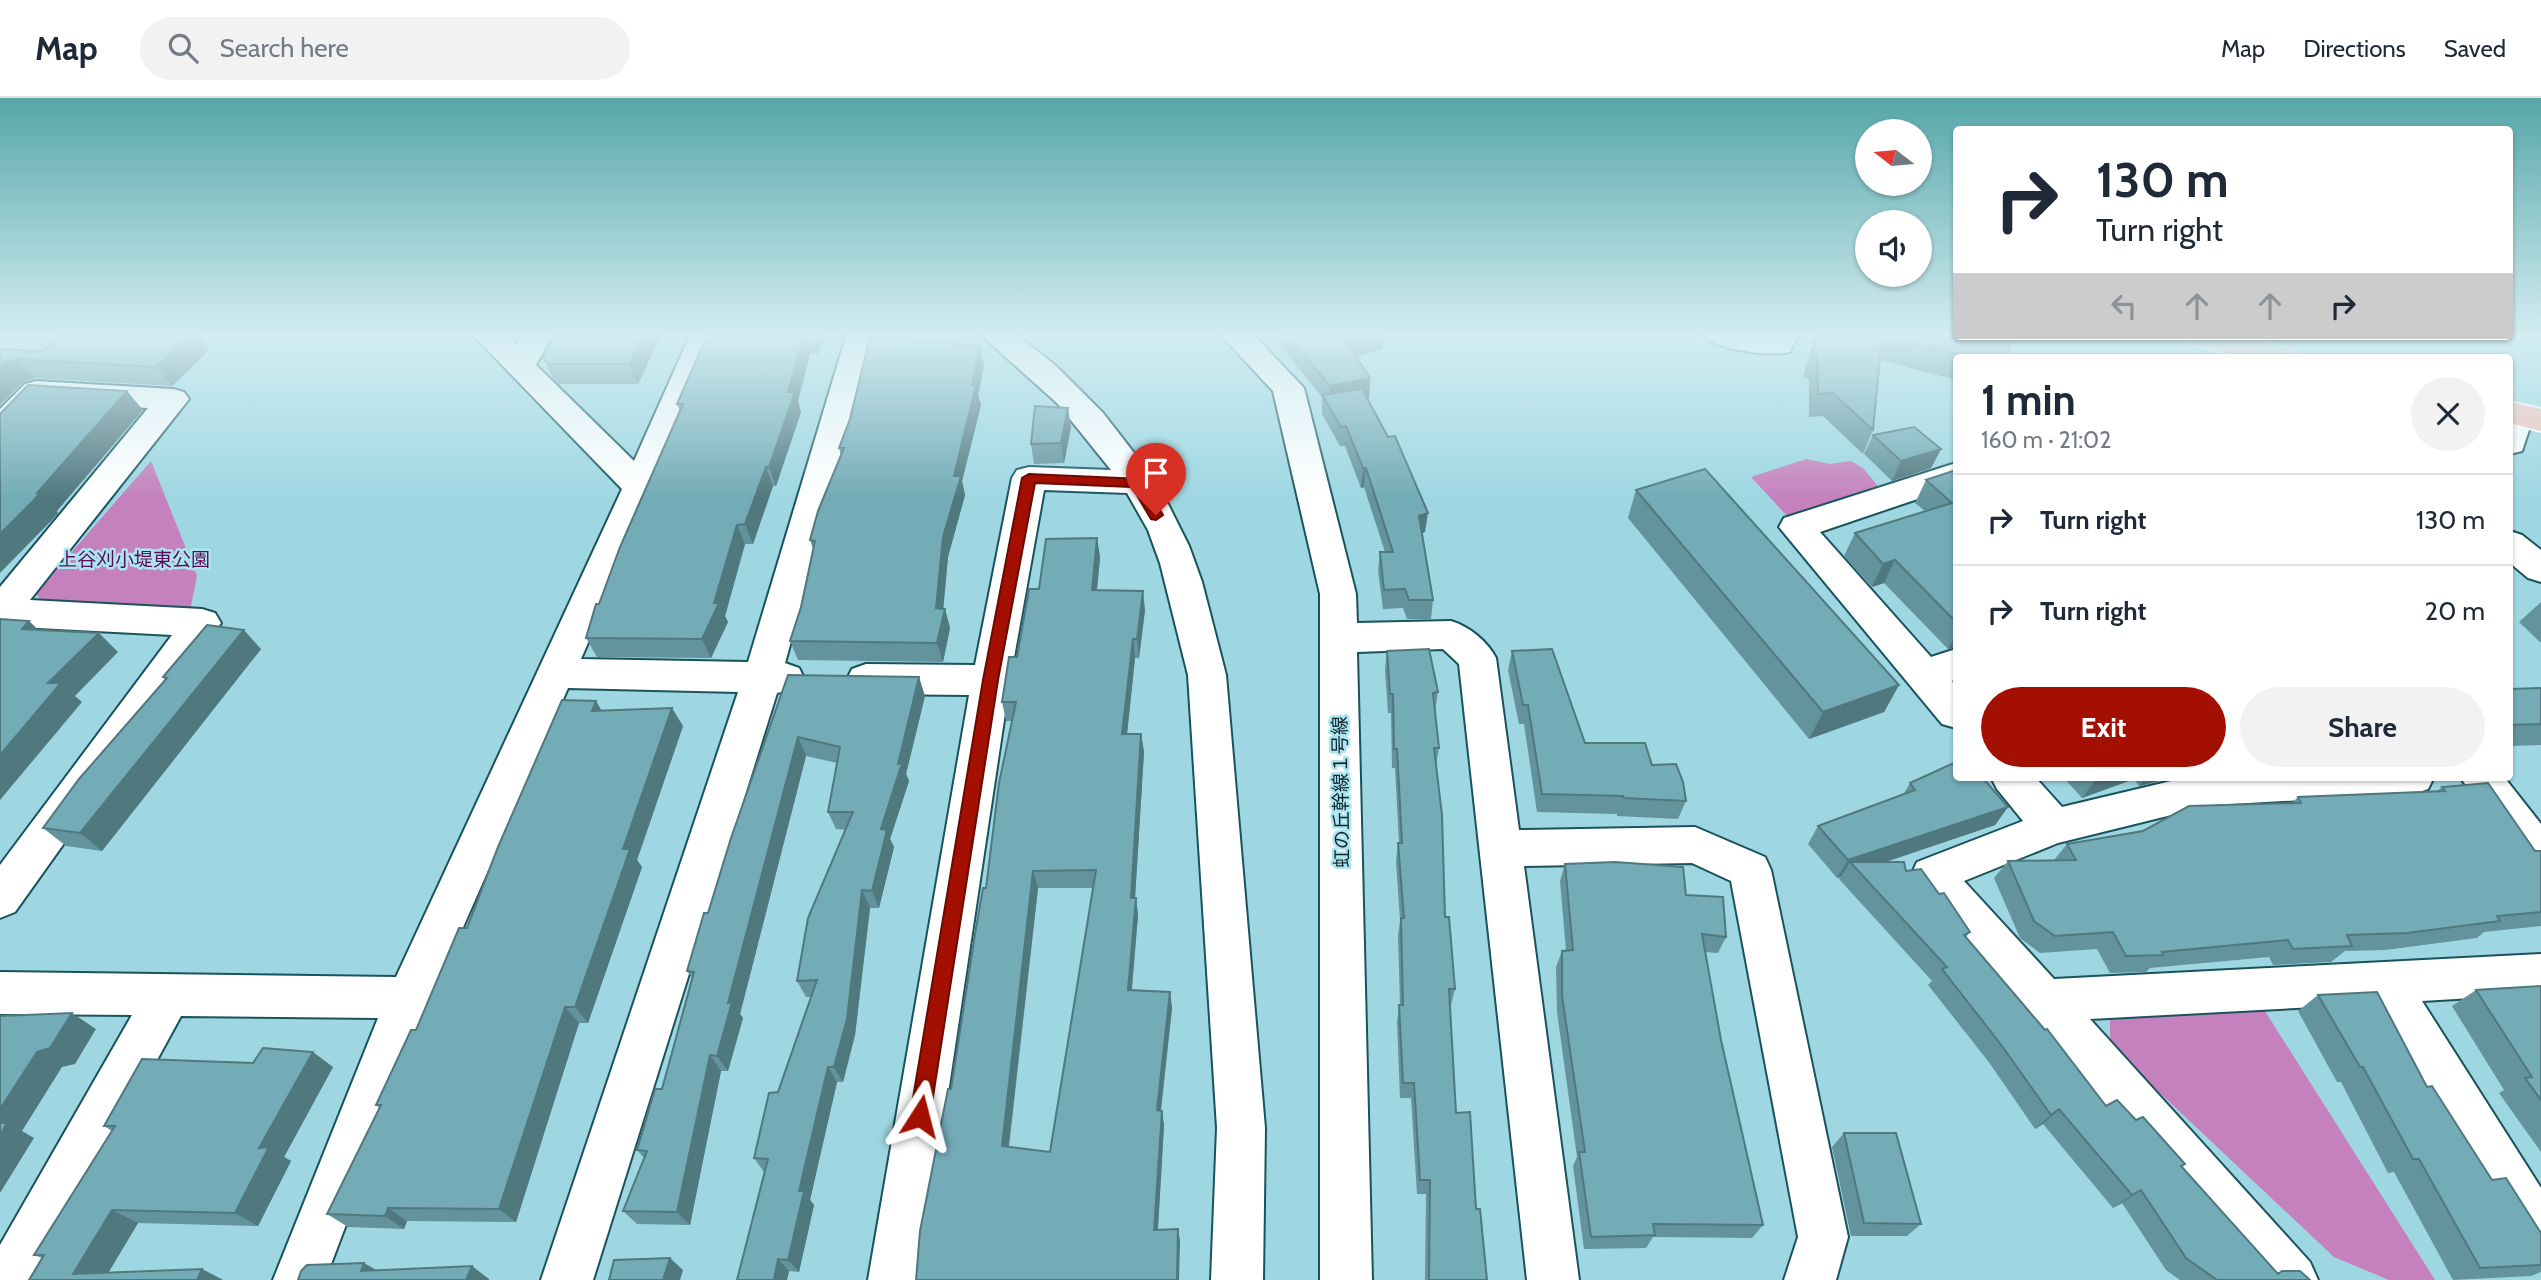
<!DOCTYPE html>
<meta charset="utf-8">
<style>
body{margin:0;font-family:Cabin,"Noto Sans JP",sans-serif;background:#f2f2f3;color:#1f2937;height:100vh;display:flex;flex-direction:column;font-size:26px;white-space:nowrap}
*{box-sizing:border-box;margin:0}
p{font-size:23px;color:#747a83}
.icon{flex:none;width:38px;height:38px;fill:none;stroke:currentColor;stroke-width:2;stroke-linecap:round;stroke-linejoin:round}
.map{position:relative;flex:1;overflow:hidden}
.side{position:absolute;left:1953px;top:256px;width:560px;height:427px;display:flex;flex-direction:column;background:#fff;border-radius:7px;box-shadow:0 2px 5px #0004}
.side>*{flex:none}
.hud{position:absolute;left:1953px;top:28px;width:560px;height:214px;border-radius:7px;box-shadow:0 2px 5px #0004;background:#fff;color:#1f2937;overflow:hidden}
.needle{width:46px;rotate:286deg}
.fabs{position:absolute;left:1855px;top:21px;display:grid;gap:14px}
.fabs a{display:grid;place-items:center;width:77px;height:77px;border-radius:50%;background:#fff;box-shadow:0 2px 5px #0004;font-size:35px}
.pin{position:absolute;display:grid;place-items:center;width:60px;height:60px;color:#fff;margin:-72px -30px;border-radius:50% 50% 50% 0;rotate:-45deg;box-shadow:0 0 7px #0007}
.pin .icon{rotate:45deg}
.me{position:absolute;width:77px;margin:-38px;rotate:9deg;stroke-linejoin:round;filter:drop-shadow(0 0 5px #0008)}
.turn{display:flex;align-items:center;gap:24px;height:147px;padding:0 28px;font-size:32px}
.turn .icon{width:91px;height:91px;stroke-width:2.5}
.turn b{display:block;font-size:49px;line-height:60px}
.lanes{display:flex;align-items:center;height:66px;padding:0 28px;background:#0003;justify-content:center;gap:35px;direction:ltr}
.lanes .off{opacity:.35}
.round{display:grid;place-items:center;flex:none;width:74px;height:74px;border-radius:37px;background:#f2f2f3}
.headline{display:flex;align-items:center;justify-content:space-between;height:119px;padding:0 28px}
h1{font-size:42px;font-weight:700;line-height:52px}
.cta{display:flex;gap:14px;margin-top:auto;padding:14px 28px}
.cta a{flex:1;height:80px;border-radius:42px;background:#a30f00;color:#fff;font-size:28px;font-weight:700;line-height:80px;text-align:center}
.cta a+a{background:#f2f2f3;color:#1f2937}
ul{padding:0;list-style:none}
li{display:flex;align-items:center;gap:21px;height:91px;padding:0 28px;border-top:2px solid #e0e1e3}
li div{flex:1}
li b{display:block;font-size:26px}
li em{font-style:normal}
header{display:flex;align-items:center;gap:42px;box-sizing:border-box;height:98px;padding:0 35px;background:#fff;border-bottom:2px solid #e0e1e3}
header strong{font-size:33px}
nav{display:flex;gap:38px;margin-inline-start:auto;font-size:24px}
.search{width:490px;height:63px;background:#f2f2f3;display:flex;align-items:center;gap:18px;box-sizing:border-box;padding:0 24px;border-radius:38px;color:#747a83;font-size:26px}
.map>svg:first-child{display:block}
.green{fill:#c581bd}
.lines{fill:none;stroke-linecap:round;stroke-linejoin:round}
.minor-casing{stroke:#19535c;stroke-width:4}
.major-casing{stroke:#fff;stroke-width:4}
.minor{fill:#fff;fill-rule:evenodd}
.major{fill:#fbc1b6;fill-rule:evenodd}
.wall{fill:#63939d;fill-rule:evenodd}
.shaded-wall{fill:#50787f}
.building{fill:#73abb6;stroke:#50787f;stroke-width:2;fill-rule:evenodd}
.route{fill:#a30f00;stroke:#6a0a00;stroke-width:2}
.labels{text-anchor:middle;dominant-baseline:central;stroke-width:5;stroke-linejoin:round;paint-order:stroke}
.park-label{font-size:19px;fill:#5d0b59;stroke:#abe5f0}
.street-label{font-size:19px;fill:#0f262a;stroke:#abe5f0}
</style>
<header>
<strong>Map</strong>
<div class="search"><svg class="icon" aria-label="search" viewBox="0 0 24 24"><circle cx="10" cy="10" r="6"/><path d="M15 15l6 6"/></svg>Search here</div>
<nav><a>Map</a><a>Directions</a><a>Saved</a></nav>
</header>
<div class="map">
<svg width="2541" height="1182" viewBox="0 0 2541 1182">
<rect width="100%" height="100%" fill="#9ed7e2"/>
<g class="green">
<polygon points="1806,361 1830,366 1851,363 1863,370 1881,392 1789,420 1751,379"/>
<polygon points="151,363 197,478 190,513 44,509 36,495"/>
<polygon points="2263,910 2435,1182 2389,1182 2334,1159 2110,948 2110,916"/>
</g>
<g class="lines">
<defs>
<g id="minor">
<polygon points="471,235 504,235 516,247 523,235 553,235 536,267 634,363 691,235 721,235 581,561 748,564 847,235 877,235 785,565 799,570 804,580 799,590 777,595 593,1182 541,1182 738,594 568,590 432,900 325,1182 273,1182 378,920 181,918 37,1182 0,1182 0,1147 132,917 0,916 0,874 396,879 622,391"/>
<polygon points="979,235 1014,235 1055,267 1103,315 1145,369 1167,404 1189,448 1202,484 1226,577 1265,1030 1263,1182 1211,1182 1217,1030 1188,577 1160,465 1148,432 1127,395 1044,392 1010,582 920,1182 868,1182 969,597 866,596 852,591 847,581 852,571 866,566 975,567 1012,380 1017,372 1029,369 1111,372 1057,305"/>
<path d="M1219,235H1252L1304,290L1356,496L1357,525L1451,523C1470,529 1487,543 1496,560L1519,732L1695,729L1765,759L1771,772L1848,1139L1836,1182H1784L1798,1139L1731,783L1692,765L1524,768L1579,1182H1527L1459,566L1443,551L1357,554L1372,1182H1320V496L1273,293Z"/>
<path d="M1701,235H1799L1790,254C1771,259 1712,252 1701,235Z"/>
<polygon points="36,283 173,291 184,294 189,301 30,502 202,511 215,515 221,525 15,814 0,820 0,767 172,537 0,528 0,489 148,310 44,304 12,338 0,341 0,311 25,286"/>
<polygon points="2518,306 2529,310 2534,317 2522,353 2510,356 2510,309"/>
<polygon points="1956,365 1956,388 1820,434 1931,559 1956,551 1956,581 1952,583 1956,589 1956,630 1942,626 1779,429 1784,420"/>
<polygon points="2510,433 2522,437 2541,452 2541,484 2528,480 2510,465"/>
<polygon points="1991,679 2035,679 2062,709 2188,679 2434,679 2428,691 2414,696 2212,707 2058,745 1964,783 2054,881 2541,856 2541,896 2422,903 2541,1090 2541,1161 2523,1154 2373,906 2090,921 2310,1164 2318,1182 2258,1182 1917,790 1911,777 1917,764 2023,723 1997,691"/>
<polygon points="2460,679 2504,679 2541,726 2541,776 2526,771"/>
</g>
<g id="major">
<polygon points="2181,238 2235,238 2293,252 2298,259 2243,259 2185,245"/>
<polygon points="2510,304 2541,311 2541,333 2510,325"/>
</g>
</defs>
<use href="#minor" class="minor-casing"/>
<use href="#major" class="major-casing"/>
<use href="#minor" class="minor"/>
<use href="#major" class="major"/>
</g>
<g class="wall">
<polygon points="554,235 662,235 638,286 559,286 553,280 543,260"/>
<polygon points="708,235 825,235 818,256 810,256 798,303 801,314 776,388 773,388 753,446 745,446 725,518 728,524 711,560 597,559 586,540 599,506 680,313 677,306"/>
<polygon points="1277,235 1383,235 1382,251 1356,259 1370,280 1369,300 1367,300 1425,434 1422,435 1433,502 1431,521 1407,521 1403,510 1383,511 1378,473 1380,454 1385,454 1364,389 1361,390 1345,348 1340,348 1322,316 1322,299 1281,249 1281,240"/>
<polygon points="1816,235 1956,235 2007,259 1956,259 1956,282 1880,262 1873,332 1863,356 1823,318 1809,319 1809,281 1803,279"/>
<polygon points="980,249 984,268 978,297 981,307 962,383 965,397 948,459 943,511 945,511 950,530 943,564 798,562 790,543 801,509 813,451 810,442 841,358 839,350"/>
<polygon points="0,251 42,253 209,252 172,288 35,280 23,284"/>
<polygon points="1071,329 1064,365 1034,366 1031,346"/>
<polygon points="1873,337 1941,351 1931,370 1892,383 1864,356"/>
<polygon points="1956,372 1956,549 1948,551 1884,485 1872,489 1844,458 1855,435 1925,413 1915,405 1926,382"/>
<polygon points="1636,392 1899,587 1884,614 1809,641 1628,420"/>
<path d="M1097,440L1100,460L1097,492L1145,512L1139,560H1135L1127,636H1141L1144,654L1135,800H1136L1138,817L1132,892L1170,894L1172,910L1161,1013L1164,1027L1158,1132L1178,1131L1180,1144L916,1182L951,991L986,790L1012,623H1006L1002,604L1039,491ZM1038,790H1093L1050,1054L1009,1049Z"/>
<polygon points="2541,504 2541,545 2519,524"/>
<polygon points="261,551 102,753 66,748 43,730 165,582 163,579"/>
<polygon points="1387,553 1438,594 1435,613 1439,650 1436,667 1445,819 1455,891 1451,907 1450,907 1456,1015 1476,1111 1487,1182 1425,1182 1426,1096 1417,1096 1411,1000 1400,1000 1397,923 1400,907 1398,837 1400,823 1396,763 1398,745 1399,745 1395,670 1392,670 1391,615 1388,615 1385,572"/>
<polygon points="1512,553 1585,645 1652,667 1686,703 1678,721 1617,718 1617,716 1537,714 1524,626 1519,626 1508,572"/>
<polygon points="788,577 925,598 906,676 909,683 890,741 894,749 879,810 870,810 855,937 843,984 837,984 810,1102 814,1107 799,1174 789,1173 787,1182 737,1182 764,1074 754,1060 811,899 806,899 797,883 846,732 836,731 828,714 837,665 806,658 740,916 743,920 728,973 721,973 690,1127 637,1126 623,1113 644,1060 637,1052 662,991 692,880 687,873 708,815"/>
<polygon points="2541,590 2541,647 2510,648 2510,591"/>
<polygon points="602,613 683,628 637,762 642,769 588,925 579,925 516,1124 407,1123 404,1131 348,1129 327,1116 380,1010 376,1007 416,932 467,830"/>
<polygon points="2063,679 2172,679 2171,680 2139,688 2134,681 2082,700"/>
<polygon points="1910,685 2008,709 1995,727 1886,764 1906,773 1939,796 1970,834 1966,839 2106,1008 2136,1022 2181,1068 2277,1175 2282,1173 2310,1182 2180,1182 2166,1172 2122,1105 2113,1110 2043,1026 2035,1031 1988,963 1928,887 1932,883 1839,781 1841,779 1837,780 1808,746 1818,728 1903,697"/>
<polygon points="2442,689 2535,753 2541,753 2541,828 2484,834 2477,840 2385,852 2345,853 2331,864 2273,867 2269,859 2150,870 2146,874 2110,875 2097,851 2040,855 2020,840 1994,780 2008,763 2054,762 2067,746 2292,705 2298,699 2437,693"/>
<polygon points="1565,766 1686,797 1726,839 1718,855 1705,854 1721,942 1763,1127 1752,1140 1653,1139 1646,1150 1584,1151 1573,1068 1577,1059 1557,914 1556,869 1562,853 1566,853 1560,783"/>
<polygon points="2541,888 2541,1054 2499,995 2504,992 2452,908 2476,892"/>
<polygon points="2318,897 2427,989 2492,1082 2541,1135 2541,1174 2531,1178 2453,1182 2394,1074 2388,1075 2341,984 2337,984 2298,913"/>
<polygon points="333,969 284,1059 291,1063 258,1128 138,1125 108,1175 202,1171 223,1182 29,1182 42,1160 34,1157 112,1033 104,1028"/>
<polygon points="1844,1035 1921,1126 1907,1138 1851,1138 1832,1049"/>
</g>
<g class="shaded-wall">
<polygon points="192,235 197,235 209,252 172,288 156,269"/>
<polygon points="645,235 662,235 638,286 629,266"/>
<polygon points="812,235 825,235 818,256 812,236"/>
<polygon points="1370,235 1383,235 1382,251 1345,262 1346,243"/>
<polygon points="804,236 810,256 798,303 801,314 776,388 769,369"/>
<polygon points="980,249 984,268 978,297 981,307 962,383 965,397 948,459 942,525 945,511 950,530 943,564 937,545 936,510 943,439 954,378"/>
<polygon points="18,261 35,280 23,284 0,307 0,270 6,264"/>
<polygon points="1370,280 1369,300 1329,307 1330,288"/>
<polygon points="127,293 143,312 57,413 58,415 52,422 0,475 0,436"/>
<polygon points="1068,310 1071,329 1064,365 1061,345"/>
<polygon points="1941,351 1931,370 1892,383 1901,363"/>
<polygon points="766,369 773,388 753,446 745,426"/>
<polygon points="1363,370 1366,370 1364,389 1361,390"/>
<polygon points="1428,415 1425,434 1417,437 1419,418"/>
<polygon points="737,427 745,446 725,518 728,524 711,560 702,541 714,505"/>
<polygon points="1097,440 1100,460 1095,511 1092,492"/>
<polygon points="1895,462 1884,485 1872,489 1883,466"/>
<polygon points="1143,493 1145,512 1139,560 1137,541"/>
<polygon points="29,523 49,542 22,531"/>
<polygon points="244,532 261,551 102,753 80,735"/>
<polygon points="99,535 118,554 75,598 82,604 0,702 0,657 48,585"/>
<polygon points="1956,537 1956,549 1948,551"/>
<polygon points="1133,541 1135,560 1125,655 1122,636"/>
<polygon points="919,579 925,598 906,676 909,683 890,741 894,749 879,810 872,793 881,731"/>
<polygon points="1899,587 1884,614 1809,641 1823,614"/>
<polygon points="596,603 607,622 592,613"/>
<polygon points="672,610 683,628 637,762 642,769 588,925 575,909 623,751"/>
<polygon points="1141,636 1144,654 1134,817 1131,800"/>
<polygon points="798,639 806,658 740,916 743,920 728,973 717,958 728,905"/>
<polygon points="2098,679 2135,679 2134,681 2082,700"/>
<polygon points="2147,679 2172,679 2171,680 2139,688"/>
<polygon points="2008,709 1995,727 1858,773 1850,764 1841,779 1837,780 1848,762"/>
<polygon points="1033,773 1038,790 1007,1062 1002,1048"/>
<polygon points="862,792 870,810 855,937 843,984 834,969"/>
<polygon points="1136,800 1138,817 1130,908 1128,892"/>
<polygon points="1170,894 1172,910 1159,1027 1157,1012"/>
<polygon points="565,909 579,925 516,1124 499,1111"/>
<polygon points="72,915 96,931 75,966 62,969 22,1033 34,1040 0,1095 0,1011 37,954"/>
<polygon points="313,954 333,969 284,1059 291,1063 258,1128 235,1115 259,1050"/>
<polygon points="710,957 721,973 690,1127 677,1114"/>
<polygon points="828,969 837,984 810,1102 814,1107 799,1174 788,1162 799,1093"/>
<polygon points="2059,1011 2043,1026 2035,1031 2051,1017"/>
<polygon points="1162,1013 1164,1027 1157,1145 1154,1132"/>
<polygon points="2141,1092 2122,1105 2113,1110 2132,1097"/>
<polygon points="388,1110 407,1123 404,1131 385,1118"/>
<polygon points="112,1112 138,1125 104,1182 73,1176"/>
<polygon points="1178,1131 1180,1144 1179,1182 1177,1182"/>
<polygon points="670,1160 683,1172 680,1182 663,1182"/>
<polygon points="778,1161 789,1173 787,1182 774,1182"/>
<polygon points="364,1165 385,1177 361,1173"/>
<polygon points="472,1168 489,1181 489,1182 466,1182"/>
<polygon points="202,1171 223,1182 197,1182"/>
</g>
<g class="building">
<polygon points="122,235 192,235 156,269 18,261 6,264 0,270 0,251 42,253 64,236 120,237"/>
<polygon points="554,235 645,235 629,266 549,266 543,260"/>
<polygon points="708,235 812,235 812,236 804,236 788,294 795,294 769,369 766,369 745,426 737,427 714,505 719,505 702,541 586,540 596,506 599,506 620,449 683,306 677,306"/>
<polygon points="1286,235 1370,235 1346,243 1370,280 1330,288"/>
<polygon points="1818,235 1956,235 1956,238 2013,238 2007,259 1969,259 1882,238 1873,332 1833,295 1818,296 1817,258 1812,256"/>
<polygon points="870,239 910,240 980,249 972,287 976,287 954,378 961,378 943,439 936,510 945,511 937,545 790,543 801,509 815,443 810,442 818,413 844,350 839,350 850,321"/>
<polygon points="28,287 127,293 37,395 40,395 34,402 0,436 0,316"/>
<polygon points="1362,291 1388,339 1395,338 1428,415 1419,418 1433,502 1409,502 1405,491 1384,492 1380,454 1393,454 1366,370 1363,370 1346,328 1341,329 1322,297"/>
<polygon points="1035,308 1068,310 1061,345 1031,346"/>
<polygon points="1914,329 1941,351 1901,363 1873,337"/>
<polygon points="1705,371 1899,587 1823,614 1636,392"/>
<polygon points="1956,372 1956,524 1895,462 1883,466 1855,435 1952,405 1926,382"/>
<path d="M1097,440L1092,492L1143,493L1137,541H1133L1122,636H1141L1131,800H1136L1128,892L1170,894L1157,1012L1162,1013L1154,1132L1178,1131L1177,1182H916L920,1133L948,991H951L975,836L983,790H986L999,685L1016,604H1002L1009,559H1017L1029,491H1039L1046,441ZM1096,772L1050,1054L1002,1048L1033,773Z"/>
<polygon points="0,521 29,523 22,531 99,535 48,585 61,585 0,657"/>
<polygon points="207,527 244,532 80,735 43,730 79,681 167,580 163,579"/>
<polygon points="1429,551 1438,594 1433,595 1439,650 1434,650 1442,717 1445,819 1449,819 1455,891 1449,891 1456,1015 1470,1014 1476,1111 1480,1111 1487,1182 1429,1182 1430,1082 1420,1082 1414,985 1403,985 1399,907 1403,907 1401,820 1404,820 1398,745 1402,745 1397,651 1394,651 1393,596 1390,596 1387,553"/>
<polygon points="1552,551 1585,645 1645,645 1652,667 1676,666 1683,684 1686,703 1624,700 1623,698 1542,696 1528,607 1523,607 1512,553"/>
<polygon points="788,577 919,579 898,666 902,665 881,731 887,732 872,793 862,792 847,921 834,969 828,969 799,1093 804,1093 788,1162 778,1161 774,1182 737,1182 768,1061 754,1060 769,995 778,994 817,882 797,883 808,820 853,714 828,714 840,649 798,639 728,905 732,904 717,958 710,957 677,1114 623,1113 647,1053 637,1052 655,991 662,991 694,874 687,873 704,815 708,815 731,740"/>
<polygon points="2541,590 2541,626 2510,627 2510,591"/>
<polygon points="562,602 596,603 592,613 672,610 623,751 630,751 575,909 565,909 499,1111 388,1110 385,1118 327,1116 381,1007 376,1007 411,932 416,932 459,830 467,830 498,749"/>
<polygon points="1956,664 1956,679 1982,679 2008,709 1848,762 1818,728 1915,692 1910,685"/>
<polygon points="2488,685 2535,753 2541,753 2541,814 2497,818 2500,823 2407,835 2347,837 2352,848 2293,851 2288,842 2162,854 2163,857 2126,858 2113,834 2055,838 2034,823 2008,763 2076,762 2067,746 2143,733 2189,708 2301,705 2298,699 2445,693 2442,689"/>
<polygon points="1615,764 1683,769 1686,797 1723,799 1726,839 1702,836 1721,942 1763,1127 1653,1126 1655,1137 1591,1139 1579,1054 1585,1054 1562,898 1562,853 1573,852 1565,766"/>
<polygon points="1850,764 1904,764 1906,773 1921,771 1939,796 1944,795 1970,834 1964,837 2045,932 2047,931 2106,1008 2117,1002 2136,1022 2143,1019 2185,1066 2181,1068 2278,1176 2282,1173 2300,1173 2310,1182 2217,1182 2186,1160 2141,1092 2132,1097 2059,1011 2051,1017 2002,948 1942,871 1947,869"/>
<polygon points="2541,888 2541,1002 2525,980 2532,979 2476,892"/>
<polygon points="2377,894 2427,989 2432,988 2492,1082 2506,1080 2541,1135 2541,1167 2480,1170 2419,1061 2413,1061 2363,969 2360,969 2318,897"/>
<polygon points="72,915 50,950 37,954 0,1011 0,918"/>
<polygon points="263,950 313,954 259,1050 269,1049 235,1115 112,1112 73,1176 202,1171 197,1182 29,1182 44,1157 34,1157 115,1028 104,1028 142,961 253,965"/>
<polygon points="0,1025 7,1025 0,1037"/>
<polygon points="1844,1035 1896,1035 1921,1126 1864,1125"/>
<polygon points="670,1160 663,1182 609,1182 614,1162"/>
<polygon points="364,1165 361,1173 472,1168 466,1182 298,1182 301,1173 307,1167"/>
</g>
<linearGradient id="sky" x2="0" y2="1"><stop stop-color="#55a6a8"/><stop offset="0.59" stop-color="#d3edf2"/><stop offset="1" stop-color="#d3edf2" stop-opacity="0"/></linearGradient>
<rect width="2541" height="401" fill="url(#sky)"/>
<polygon class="route" points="1029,376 1142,381 1163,417 1156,422 1151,421 1132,389 1035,385 998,582 930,1018 927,1025 920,1028 913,1025 910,1018 983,582 1022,380"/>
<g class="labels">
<g class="park-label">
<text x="134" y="461">上谷刈小堤東公園</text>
</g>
<g class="street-label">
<text transform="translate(1341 694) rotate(-91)">虹の丘幹線１号線</text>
</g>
</g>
</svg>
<div class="fabs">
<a><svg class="needle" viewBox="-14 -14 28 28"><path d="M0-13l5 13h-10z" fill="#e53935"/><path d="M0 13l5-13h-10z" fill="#747a83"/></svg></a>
<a><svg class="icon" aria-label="sound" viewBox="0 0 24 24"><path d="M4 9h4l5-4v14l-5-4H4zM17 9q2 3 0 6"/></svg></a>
</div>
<div class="pin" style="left:1156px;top:417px;background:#d93025"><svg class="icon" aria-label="arrive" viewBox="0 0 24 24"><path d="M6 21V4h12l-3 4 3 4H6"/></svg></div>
<svg class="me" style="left:920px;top:1018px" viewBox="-20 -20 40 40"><path d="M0-17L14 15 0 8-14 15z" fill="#a30f00" stroke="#fff" stroke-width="4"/></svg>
<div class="hud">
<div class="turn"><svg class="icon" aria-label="right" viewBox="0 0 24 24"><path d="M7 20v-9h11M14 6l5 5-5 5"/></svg><div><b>130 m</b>Turn right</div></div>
<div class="lanes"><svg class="icon off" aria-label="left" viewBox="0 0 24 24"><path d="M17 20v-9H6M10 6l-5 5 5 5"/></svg><svg class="icon off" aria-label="ahead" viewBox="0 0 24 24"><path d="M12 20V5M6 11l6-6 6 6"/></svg><svg class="icon off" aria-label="ahead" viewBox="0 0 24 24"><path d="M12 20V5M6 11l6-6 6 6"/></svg><svg class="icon" aria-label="right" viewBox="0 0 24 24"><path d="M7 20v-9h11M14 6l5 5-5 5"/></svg></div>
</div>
<section class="side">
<div class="headline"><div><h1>1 min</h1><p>160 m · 21:02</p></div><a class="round"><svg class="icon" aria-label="close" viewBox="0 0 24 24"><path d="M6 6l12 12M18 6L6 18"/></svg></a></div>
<ul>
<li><svg class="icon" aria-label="right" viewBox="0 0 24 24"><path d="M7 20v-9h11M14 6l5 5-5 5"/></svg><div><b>Turn right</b></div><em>130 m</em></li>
<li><svg class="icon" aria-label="right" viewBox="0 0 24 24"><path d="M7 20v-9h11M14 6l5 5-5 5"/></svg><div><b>Turn right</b></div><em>20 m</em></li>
</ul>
<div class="cta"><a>Exit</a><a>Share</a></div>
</section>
</div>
